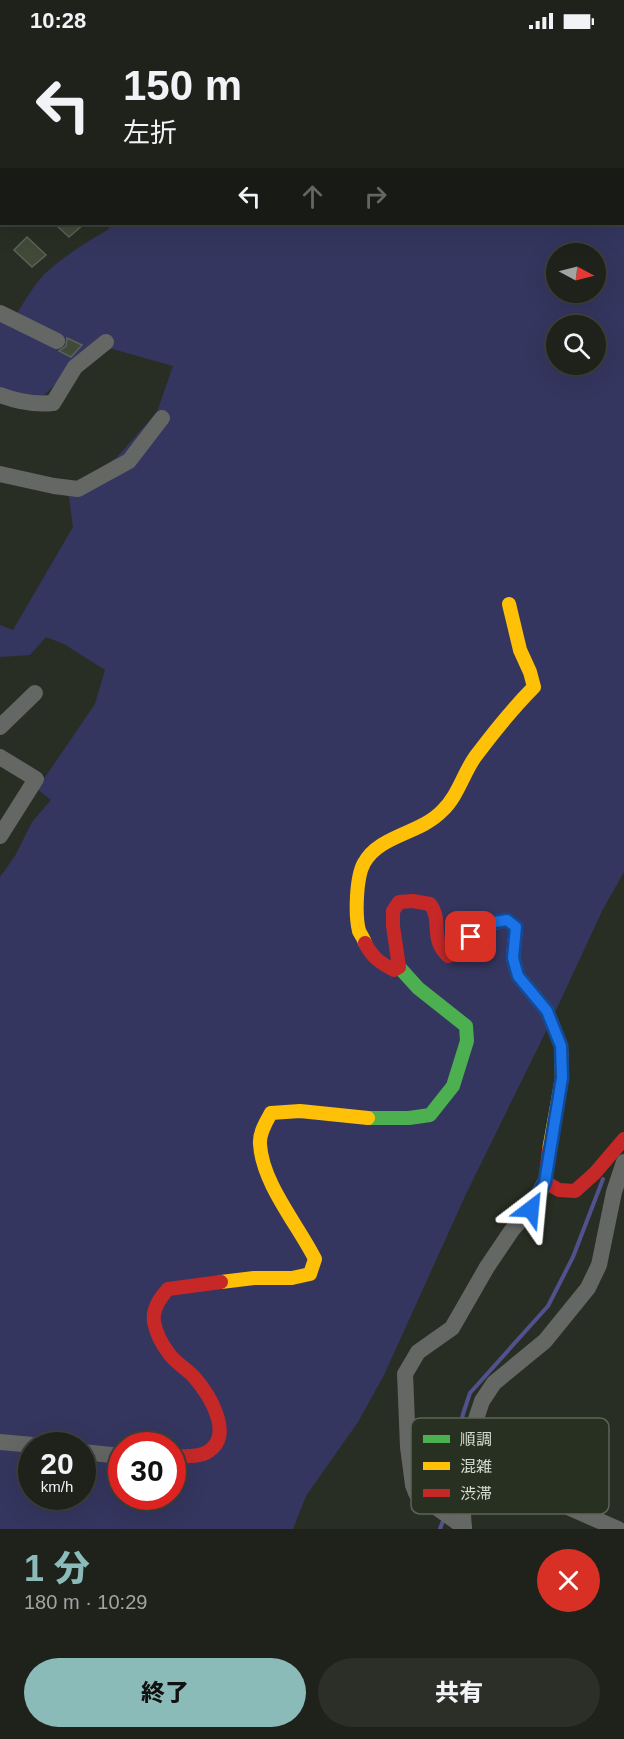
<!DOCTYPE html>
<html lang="ja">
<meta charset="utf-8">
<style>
body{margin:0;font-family:Arial,"Noto Sans JP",sans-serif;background:#2c2f28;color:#f1f3f6;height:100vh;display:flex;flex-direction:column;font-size:22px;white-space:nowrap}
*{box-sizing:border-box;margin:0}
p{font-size:20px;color:#a1a4a3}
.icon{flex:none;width:33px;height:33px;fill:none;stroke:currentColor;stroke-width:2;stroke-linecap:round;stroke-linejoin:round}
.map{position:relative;height:1487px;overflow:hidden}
.side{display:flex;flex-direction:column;background:#1f221b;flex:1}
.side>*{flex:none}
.guide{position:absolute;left:0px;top:0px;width:624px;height:183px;box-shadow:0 6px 24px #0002,0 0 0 2px #3c3f3a;background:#1f221b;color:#f1f3f6;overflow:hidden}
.needle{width:39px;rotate:97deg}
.controls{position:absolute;left:546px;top:201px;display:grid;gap:12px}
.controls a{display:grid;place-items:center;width:60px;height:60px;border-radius:50%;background:#1f221b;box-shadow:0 6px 24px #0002,0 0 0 2px #3c3f3a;font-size:30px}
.speed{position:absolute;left:18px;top:1390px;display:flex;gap:12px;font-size:30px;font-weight:700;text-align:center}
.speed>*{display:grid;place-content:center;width:78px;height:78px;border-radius:50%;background:#1f221b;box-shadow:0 6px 24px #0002,0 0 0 2px #3c3f3a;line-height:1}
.speed small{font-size:15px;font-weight:400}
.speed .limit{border:9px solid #d22;background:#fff;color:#111}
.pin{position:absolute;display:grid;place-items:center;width:51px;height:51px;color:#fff;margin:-26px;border-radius:12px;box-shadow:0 3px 9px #0006}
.me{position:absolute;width:66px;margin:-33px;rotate:29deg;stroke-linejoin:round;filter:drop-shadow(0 0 4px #0008)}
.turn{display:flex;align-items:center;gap:21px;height:126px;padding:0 24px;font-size:27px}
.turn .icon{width:78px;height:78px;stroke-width:2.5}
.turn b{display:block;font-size:42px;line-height:51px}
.lanes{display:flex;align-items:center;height:57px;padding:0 24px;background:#0003;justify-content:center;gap:30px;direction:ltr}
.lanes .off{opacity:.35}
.round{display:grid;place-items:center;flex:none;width:63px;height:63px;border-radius:32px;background:#2c2f28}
.headline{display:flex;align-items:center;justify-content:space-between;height:102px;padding:0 24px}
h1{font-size:36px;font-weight:800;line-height:45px;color:#8bbbb9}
.action{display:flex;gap:12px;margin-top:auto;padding:12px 24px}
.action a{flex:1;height:69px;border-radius:36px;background:#8bbbb9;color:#111;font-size:24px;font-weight:800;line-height:69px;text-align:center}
.action a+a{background:#2c2f28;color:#f1f3f6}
.status{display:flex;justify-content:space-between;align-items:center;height:42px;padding:0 30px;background:#1f221b;direction:ltr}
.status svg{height:16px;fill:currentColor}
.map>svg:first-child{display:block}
.green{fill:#35365f;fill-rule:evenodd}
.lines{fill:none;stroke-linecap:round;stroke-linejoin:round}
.stream{stroke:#51528d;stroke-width:4}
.building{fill:#414a38;stroke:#5d6159;stroke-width:1.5}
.street{stroke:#656764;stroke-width:16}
.fast{stroke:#4caf50;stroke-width:14}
.slow{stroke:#ffc107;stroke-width:14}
.jam{stroke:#c62828;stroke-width:14}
.route-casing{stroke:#114b97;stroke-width:15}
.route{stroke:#1a73e8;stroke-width:10}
.key{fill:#283121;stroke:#5c6456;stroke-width:1.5}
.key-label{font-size:16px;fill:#d5dbd1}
</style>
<div class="status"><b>10:28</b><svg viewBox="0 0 49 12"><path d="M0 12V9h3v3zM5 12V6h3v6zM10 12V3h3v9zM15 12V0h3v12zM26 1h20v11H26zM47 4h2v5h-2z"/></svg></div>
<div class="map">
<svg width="624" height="1487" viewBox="0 0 624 1487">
<rect width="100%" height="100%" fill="#292e24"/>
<path class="green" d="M502,0H624V830L603,867L551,979L466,1152L384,1333L358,1380L306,1454L293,1487H0V835L15,814L32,780L51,758L37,747L95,662L105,628L64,602L46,595L30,613L0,615V583L13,588L73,485L68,448L117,415L157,370L173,324L109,306L56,342L43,354L16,355L0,347V273H16C26,257 36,239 50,227C68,212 88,199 109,187L108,182H622V2L500,1ZM556,212H596V250H556ZM556,284H596V322H556ZM32,1404H82V1455H32ZM122,1404H172V1455H122Z"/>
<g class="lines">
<g class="stream">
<polyline points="445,1466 463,1372 470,1351 548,1264 573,1215 603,1137"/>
<polyline points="440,1487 444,1476"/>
</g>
</g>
<g class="building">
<polygon points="55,182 84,182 69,195"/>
<polygon points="27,195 46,213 32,225 14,208"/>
<polygon points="67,296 82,303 71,315 59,309 66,304"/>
</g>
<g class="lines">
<g class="street">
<polyline points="37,2 38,0"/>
<polyline points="219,2 219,0"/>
<polyline points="384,2 384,0"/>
<polyline points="550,2 551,0"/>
<polyline points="0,173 2,171"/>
<polyline points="0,271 57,299"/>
<path d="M0,353C18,360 34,363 53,361L75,325L106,300"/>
<polyline points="0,432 54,444 78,447 129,419 162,376"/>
<polyline points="0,685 35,651"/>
<polyline points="0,715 36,737 0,794"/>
<polyline points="0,1400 44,1404"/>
<polyline points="82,1410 122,1414"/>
<polyline points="465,1420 474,1383 482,1359 494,1341 545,1299 588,1246 599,1223 614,1150 624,1120"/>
<polyline points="464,1485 416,1451 413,1443 408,1405 405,1332 418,1310 452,1286 487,1225 512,1188 531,1167 545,1140"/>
<polyline points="464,1487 461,1445 465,1420 618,1487"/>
</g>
<polyline class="fast" points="368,1076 409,1076 430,1073 453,1044 467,999 466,984 418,946 399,925"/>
<g class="slow">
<polyline points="513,883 516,885 513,916 518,934 547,969 561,1004 562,1036 549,1108"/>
<path d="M365,901C364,897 361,893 359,889C355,873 356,835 364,821C379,793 420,792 442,769C458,754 463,732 475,715C493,691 513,666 534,645L530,630L520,608L509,562"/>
<path d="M221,1240L254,1236H292L310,1232L315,1217C298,1183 262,1141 260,1102C259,1091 266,1080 271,1071L300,1069L368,1076"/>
</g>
<g class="jam">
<path d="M365,901C372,915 380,921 394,928L399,925L393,884V869L399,860L413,859L430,862C443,879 429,896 448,914C472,901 476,883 507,878L513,883"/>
<polyline points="549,1108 545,1140 559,1148 575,1149 595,1131 624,1097"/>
<path d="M172,1414C183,1414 199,1416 209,1409C234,1392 209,1352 194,1335C187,1327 177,1322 170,1313C163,1304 156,1291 154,1280C152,1267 160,1256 168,1247L221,1240"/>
</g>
</g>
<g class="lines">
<defs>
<polyline id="route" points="471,895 489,881 507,878 516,885 513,916 518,934 547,969 561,1004 562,1036 545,1140 531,1167"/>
</defs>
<use href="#route" class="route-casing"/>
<use href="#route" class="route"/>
</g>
<rect x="411" y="1376" width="198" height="96" rx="9" class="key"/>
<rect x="423" y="1393" width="27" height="8" fill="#4caf50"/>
<rect x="423" y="1420" width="27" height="8" fill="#ffc107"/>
<rect x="423" y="1447" width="27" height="8" fill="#c62828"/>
<g class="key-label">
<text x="460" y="1403">順調</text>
<text x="460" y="1430">混雑</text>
<text x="460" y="1457">渋滞</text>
</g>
</svg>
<div class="controls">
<a><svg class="needle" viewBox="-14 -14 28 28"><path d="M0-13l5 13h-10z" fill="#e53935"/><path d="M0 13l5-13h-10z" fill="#a1a4a3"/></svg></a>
<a><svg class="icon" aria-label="search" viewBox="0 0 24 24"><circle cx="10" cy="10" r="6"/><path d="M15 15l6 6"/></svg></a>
</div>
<div class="speed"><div>20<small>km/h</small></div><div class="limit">30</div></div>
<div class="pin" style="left:471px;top:895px;background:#d93025"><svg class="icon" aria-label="arrive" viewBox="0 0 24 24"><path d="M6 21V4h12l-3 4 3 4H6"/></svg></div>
<svg class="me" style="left:531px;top:1167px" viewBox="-20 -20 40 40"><path d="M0-17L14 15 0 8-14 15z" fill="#1a73e8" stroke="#fff" stroke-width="4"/></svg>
<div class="guide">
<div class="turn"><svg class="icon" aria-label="left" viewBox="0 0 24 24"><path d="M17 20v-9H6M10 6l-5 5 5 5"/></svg><div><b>150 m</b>左折</div></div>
<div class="lanes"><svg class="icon" aria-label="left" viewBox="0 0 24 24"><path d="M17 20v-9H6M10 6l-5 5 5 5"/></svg><svg class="icon off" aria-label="ahead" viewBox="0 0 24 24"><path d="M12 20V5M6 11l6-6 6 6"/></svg><svg class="icon off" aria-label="right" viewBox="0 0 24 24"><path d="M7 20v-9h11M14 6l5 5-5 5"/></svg></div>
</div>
</div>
<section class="side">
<div class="headline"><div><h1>1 分</h1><p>180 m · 10:29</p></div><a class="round" style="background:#d93025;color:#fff"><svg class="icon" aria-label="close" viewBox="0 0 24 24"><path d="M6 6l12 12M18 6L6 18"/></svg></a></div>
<div class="action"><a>終了</a><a>共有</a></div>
</section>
